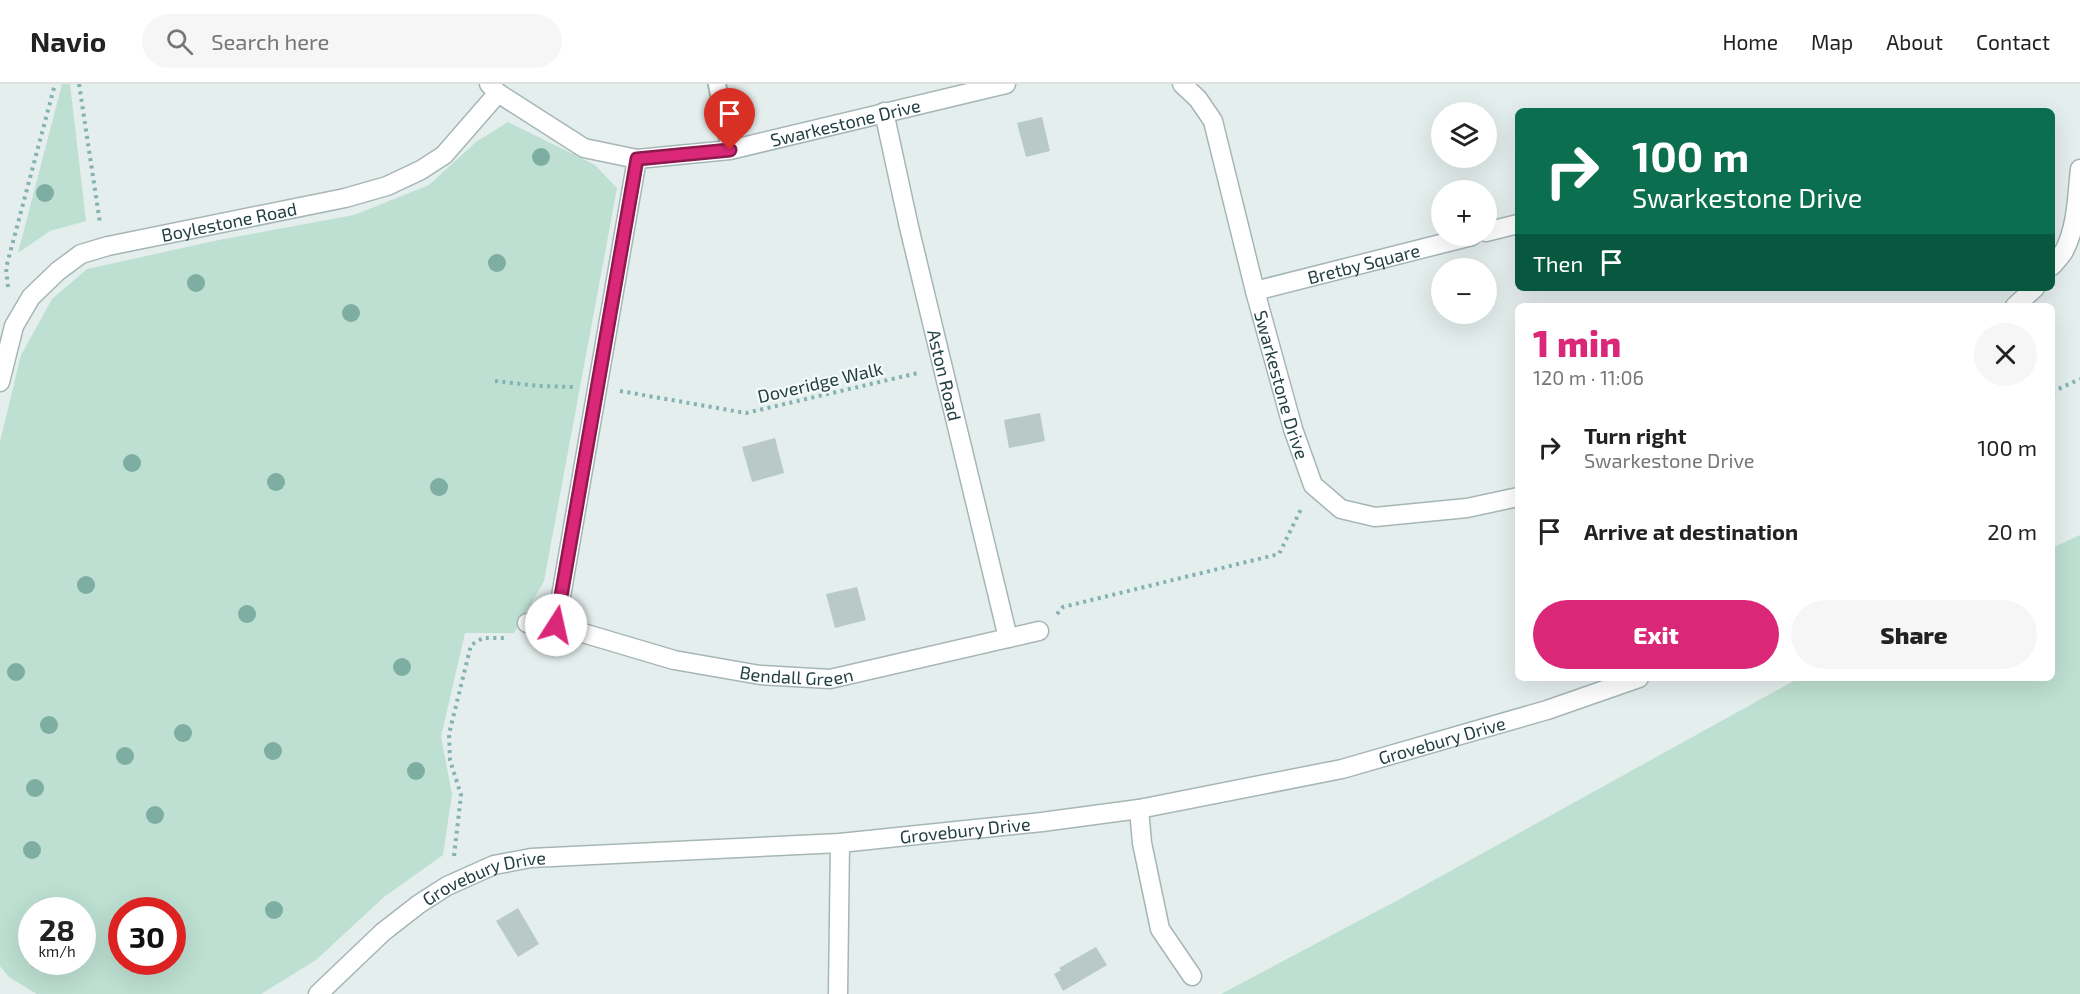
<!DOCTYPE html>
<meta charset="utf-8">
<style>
body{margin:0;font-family:"Exo 2",sans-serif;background:#f6f6f6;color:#222;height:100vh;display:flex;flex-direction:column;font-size:22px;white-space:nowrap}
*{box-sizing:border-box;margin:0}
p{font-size:20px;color:#767676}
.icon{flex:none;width:33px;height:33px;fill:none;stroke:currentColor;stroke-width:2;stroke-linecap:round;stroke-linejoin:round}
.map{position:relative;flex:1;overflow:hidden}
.drawer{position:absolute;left:1515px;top:219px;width:540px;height:378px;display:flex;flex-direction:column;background:#fff;border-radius:9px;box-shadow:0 6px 24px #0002}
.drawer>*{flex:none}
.hud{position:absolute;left:1515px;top:24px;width:540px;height:183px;border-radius:9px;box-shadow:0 6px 24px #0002;background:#0b6e4f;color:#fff;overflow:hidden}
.controls{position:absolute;left:1431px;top:18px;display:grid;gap:12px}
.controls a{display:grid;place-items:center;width:66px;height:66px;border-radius:50%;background:#fff;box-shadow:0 6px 24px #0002;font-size:30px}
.speed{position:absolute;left:18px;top:813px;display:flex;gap:12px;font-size:30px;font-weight:700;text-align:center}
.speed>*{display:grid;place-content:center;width:78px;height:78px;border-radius:50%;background:#fff;box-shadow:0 6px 24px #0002;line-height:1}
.speed small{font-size:15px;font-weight:400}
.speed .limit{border:9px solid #d22;background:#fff;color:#111}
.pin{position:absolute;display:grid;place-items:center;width:51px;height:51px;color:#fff;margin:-62px -26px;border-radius:50% 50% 50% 0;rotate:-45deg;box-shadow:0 0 6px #0007}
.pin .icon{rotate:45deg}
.me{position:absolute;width:66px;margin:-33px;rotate:10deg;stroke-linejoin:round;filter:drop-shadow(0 0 4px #0008)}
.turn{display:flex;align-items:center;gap:21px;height:126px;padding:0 18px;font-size:27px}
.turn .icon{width:78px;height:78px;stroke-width:2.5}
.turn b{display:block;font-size:42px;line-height:51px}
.then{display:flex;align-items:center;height:57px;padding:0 18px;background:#0003;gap:12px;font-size:22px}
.round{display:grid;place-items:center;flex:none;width:63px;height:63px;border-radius:32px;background:#f6f6f6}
.head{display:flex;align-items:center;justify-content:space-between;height:102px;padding:0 18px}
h1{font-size:36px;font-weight:800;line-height:45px;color:#db2777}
.primary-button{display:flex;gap:12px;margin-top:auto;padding:12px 18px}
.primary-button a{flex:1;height:69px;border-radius:36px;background:#db2777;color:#fff;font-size:24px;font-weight:800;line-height:69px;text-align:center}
.primary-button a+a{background:#f6f6f6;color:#222}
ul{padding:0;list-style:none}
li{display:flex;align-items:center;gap:18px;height:84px;padding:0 18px}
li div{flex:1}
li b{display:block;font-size:22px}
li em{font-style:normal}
header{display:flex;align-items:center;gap:36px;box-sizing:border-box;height:84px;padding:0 30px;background:#fff;border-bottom:2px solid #e0e0e0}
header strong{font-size:28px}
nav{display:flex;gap:33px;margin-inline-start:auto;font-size:21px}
.search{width:420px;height:54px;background:#f6f6f6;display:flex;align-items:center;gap:15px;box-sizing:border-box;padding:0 21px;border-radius:33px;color:#767676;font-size:22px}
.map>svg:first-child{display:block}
.green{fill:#bde0d2;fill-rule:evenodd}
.building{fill:#b9c9c8}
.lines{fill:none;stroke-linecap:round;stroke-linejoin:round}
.service-casing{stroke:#a6b6b6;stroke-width:20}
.minor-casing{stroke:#a6b6b6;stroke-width:21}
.path{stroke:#84b2b3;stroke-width:4;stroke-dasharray:3 4.5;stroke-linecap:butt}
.service{stroke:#fff;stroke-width:16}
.minor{stroke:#fff;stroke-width:18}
.tree{fill:#7eaea2}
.route-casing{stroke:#8e194d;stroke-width:15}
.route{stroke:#db2777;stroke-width:10}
.labels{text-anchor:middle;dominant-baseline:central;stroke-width:4.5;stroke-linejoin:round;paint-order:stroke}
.street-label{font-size:18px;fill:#223f41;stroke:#f5fafa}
</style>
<header>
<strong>Navio</strong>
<div class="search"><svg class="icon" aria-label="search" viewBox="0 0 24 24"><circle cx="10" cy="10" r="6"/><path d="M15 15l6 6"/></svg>Search here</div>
<nav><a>Home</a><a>Map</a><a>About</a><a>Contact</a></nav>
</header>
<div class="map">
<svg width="2080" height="910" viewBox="0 0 2080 910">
<rect width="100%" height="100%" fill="#e4eeed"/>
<g class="green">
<polygon points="62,0 70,0 86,137 50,147 18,169"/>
<path d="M508,38L595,81L617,104L544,497L514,549H465L441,653L452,710L443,771L384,813L316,876L261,910H37L9,893L0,882V358L21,271L52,215L87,185L219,156L354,131L429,101L476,58ZM32,826H82V878H32ZM122,826H172V878H122Z"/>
<polygon points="2080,451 2080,910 1221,910 1398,816 1799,594 2052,594 2052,464"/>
</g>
<g class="building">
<polygon points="1042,33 1050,67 1026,73 1017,39"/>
<polygon points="1040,329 1045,357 1009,364 1004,336"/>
<polygon points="775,354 784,389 752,398 742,363"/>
<polygon points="857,503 866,536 835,544 826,510"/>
<polygon points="518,824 539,860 518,873 496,837"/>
<polygon points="1096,863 1107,881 1063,907 1054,890 1061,886 1059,884"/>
</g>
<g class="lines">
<defs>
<polyline id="service" points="717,0 730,66"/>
<g id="minor">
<path id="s1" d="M489,0L498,9L584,64L637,75L730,66L1006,0"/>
<path id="s2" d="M1182,0L1198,15L1213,37L1255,207L1293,345L1313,401L1341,425L1375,433L1467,424L1518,413"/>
<path id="s3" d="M884,28L909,143L1008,554"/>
<polyline points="1486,148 1518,140"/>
<path d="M2052,182C2056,177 2061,172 2064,167C2077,143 2077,111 2080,85"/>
<path id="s4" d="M1255,207L1472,152"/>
<polyline points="2015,222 2035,204"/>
<path id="s5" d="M0,298L14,242L31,213L58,187L81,170L108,162L345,114L387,102L421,86L444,71L498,9"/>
<path id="s6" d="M527,539L556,541L674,576L760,591L830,595L1039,547"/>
<polyline points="556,541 637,75"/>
<polyline points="1139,725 1142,759 1160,845 1192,892"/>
<path id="s7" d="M318,910L383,848L419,820L447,802L494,781L531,774L840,759L1042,738L1139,725L1342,685L1547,626L1639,594"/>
<polyline points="838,910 840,759"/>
</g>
</defs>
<use href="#service" class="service-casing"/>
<use href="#minor" class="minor-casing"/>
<g class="path">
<polyline points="79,0 100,139"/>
<polyline points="8,203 6,184 55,0"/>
<polyline points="495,297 539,302 574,303"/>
<polyline points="620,307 746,329 918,289"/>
<polyline points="2052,308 2080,295"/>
<polyline points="1057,530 1063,523 1279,470 1302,423"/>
<polyline points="454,772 461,711 450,676 449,650 471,561 483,554 507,554"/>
</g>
<use href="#service" class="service"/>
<use href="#minor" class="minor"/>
</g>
<g class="tree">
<circle cx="541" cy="73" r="9"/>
<circle cx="45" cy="109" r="9"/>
<circle cx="497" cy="179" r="9"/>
<circle cx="196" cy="199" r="9"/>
<circle cx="351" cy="229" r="9"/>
<circle cx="132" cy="379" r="9"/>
<circle cx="276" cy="398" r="9"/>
<circle cx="439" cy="403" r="9"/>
<circle cx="86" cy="501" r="9"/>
<circle cx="247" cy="530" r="9"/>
<circle cx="402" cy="583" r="9"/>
<circle cx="16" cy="588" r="9"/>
<circle cx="49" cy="641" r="9"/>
<circle cx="183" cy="649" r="9"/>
<circle cx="273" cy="667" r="9"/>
<circle cx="125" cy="672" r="9"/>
<circle cx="416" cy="687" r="9"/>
<circle cx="35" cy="704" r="9"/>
<circle cx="155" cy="731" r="9"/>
<circle cx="32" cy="766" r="9"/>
<circle cx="274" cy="826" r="9"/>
</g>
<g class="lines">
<defs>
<polyline id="route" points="556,541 637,75 730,66"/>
</defs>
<use href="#route" class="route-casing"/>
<use href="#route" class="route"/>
</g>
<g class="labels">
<g class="street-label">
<text stroke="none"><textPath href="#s1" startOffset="381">Swarkestone Drive</textPath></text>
<text stroke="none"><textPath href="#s5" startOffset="309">Boylestone Road</textPath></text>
<text stroke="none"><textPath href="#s4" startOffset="112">Bretby Square</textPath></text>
<text stroke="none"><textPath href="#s3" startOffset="270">Aston Road</textPath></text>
<text transform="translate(820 298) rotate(-13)">Doveridge Walk</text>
<text stroke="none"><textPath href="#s2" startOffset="321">Swarkestone Drive</textPath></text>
<text stroke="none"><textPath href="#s6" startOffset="276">Bendall Green</textPath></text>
<text stroke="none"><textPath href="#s7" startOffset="1179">Grovebury Drive</textPath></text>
<text stroke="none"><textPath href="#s7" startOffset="693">Grovebury Drive</textPath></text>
<text stroke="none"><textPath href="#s7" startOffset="207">Grovebury Drive</textPath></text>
</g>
</g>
</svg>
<div class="controls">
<a><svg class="icon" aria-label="layers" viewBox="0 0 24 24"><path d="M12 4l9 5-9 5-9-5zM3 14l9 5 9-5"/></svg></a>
<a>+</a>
<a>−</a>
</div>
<div class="speed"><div>28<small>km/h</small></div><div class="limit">30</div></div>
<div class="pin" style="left:730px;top:66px;background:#d93025"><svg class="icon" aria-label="arrive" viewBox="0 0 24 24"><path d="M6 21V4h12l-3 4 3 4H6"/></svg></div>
<svg class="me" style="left:556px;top:541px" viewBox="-20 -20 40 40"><circle r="19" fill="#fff"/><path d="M0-13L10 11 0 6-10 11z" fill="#db2777"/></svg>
<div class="hud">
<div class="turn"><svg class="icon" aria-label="right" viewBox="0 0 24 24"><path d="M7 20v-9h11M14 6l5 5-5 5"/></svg><div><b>100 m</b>Swarkestone Drive</div></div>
<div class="then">Then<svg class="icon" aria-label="arrive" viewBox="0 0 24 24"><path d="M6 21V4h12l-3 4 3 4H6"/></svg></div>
</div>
<section class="drawer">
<div class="head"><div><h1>1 min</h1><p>120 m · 11:06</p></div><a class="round"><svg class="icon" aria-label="close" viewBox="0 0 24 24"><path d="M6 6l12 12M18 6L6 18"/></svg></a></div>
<ul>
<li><svg class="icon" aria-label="right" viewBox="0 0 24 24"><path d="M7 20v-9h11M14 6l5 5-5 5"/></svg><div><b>Turn right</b><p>Swarkestone Drive</p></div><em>100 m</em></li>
<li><svg class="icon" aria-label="arrive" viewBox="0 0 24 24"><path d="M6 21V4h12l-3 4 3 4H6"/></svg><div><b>Arrive at destination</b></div><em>20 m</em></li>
</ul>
<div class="primary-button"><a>Exit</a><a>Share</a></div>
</section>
</div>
